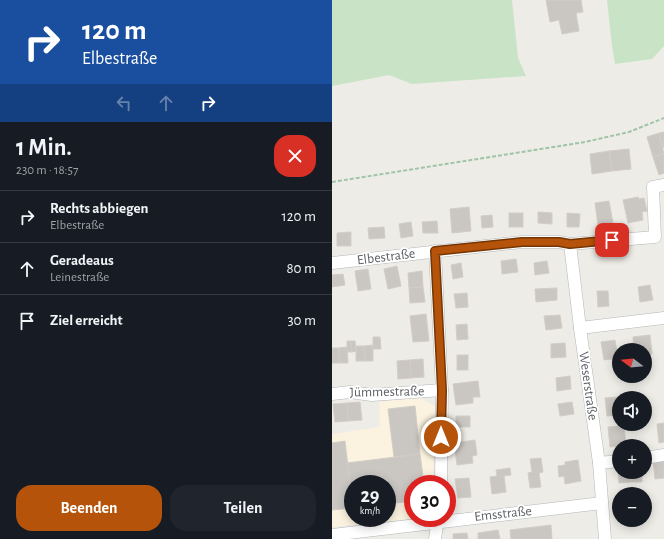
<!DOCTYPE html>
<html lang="de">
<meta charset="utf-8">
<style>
body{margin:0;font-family:"Alegreya Sans",sans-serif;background:#20242c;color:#f1f3f6;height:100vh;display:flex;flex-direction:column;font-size:15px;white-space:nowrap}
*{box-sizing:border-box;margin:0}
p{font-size:13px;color:#9ea1a6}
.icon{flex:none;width:22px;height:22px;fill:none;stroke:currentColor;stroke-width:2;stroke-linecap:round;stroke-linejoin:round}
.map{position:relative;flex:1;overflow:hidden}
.panel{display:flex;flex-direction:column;background:#171b24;width:332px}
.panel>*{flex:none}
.guide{background:#1a4fa0;color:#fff;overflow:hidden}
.needle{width:26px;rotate:286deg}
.fabs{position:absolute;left:280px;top:343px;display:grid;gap:8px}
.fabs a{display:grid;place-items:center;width:40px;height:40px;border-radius:50%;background:#171b24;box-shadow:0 2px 10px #0003;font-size:20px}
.speed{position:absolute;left:12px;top:475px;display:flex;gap:8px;font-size:20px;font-weight:700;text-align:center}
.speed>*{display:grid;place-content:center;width:52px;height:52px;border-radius:50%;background:#171b24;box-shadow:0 2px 10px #0003;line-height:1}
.speed small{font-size:10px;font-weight:400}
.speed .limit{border:6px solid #d22;background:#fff;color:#111}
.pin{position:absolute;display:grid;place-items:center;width:34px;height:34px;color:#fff;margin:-17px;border-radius:8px;box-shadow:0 2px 6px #0006}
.me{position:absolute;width:44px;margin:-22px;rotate:0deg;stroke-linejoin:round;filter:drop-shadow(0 0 3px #0008)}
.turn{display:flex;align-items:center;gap:14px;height:84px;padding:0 16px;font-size:18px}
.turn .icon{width:52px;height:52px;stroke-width:2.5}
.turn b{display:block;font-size:28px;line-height:34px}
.lanes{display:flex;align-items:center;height:38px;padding:0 16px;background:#0003;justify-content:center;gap:20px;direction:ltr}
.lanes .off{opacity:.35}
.round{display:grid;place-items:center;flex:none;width:42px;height:42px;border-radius:16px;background:#20242c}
.head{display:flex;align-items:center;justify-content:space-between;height:68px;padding:0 16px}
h1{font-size:24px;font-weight:700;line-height:30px}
.primary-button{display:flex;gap:8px;margin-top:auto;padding:8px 16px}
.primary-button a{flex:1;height:46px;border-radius:16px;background:#b45309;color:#fff;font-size:16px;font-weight:700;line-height:46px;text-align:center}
.primary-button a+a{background:#20242c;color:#f1f3f6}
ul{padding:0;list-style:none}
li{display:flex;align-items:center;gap:12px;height:52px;padding:0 16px;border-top:1px solid #363941}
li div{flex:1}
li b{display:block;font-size:15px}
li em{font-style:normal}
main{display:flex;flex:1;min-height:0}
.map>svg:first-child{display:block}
.commercial{fill:#fbf2df;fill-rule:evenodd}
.green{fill:#c8e3c5}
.building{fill:#cac7c3;stroke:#d2cdc5}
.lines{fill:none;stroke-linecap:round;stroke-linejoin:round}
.minor-casing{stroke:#b3b6b9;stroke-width:13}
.path{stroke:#9fc4a7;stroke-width:2;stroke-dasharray:4 2;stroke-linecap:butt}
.minor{stroke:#fff;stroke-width:12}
.route-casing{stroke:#753606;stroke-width:10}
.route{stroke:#b45309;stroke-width:7}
.labels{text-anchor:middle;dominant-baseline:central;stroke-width:3.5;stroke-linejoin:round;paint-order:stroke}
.street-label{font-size:14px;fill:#5e6165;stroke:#fff}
</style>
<main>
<section class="panel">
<div class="guide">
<div class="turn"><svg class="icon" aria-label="right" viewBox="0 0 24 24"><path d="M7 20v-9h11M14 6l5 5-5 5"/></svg><div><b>120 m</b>Elbestraße</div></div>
<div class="lanes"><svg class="icon off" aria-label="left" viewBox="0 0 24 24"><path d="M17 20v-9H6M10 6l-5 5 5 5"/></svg><svg class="icon off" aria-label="ahead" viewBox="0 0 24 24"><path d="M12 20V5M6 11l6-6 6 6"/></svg><svg class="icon" aria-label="right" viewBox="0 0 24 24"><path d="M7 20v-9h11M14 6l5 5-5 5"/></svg></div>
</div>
<div class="head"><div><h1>1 Min.</h1><p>230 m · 18:57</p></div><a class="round" style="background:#d93025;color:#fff"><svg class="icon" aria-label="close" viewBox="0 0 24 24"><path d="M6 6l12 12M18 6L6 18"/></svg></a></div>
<ul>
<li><svg class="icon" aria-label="right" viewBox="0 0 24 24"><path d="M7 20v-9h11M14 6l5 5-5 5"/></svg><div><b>Rechts abbiegen</b><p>Elbestraße</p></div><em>120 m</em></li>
<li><svg class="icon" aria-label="ahead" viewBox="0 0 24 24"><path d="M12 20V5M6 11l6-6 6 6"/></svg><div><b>Geradeaus</b><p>Leinestraße</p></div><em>80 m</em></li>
<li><svg class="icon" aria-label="arrive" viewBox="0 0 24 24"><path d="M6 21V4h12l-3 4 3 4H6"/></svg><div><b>Ziel erreicht</b></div><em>30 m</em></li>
</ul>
<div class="primary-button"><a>Beenden</a><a>Teilen</a></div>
</section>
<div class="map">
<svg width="332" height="539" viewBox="0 0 332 539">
<rect width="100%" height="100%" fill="#eeece6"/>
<path class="commercial" d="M86,397L103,406L101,484H81V518H87L0,527V434L48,427L47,402ZM21,484H55V518H21Z"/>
<g class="green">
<polygon points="0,0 180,0 186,58 194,76 80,84 57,75 0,86"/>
<polygon points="275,0 332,0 332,46 320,59 283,64 280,46"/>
</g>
<g class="building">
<polygon points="214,0 249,0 251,12 244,13 247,31 230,34 227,20 218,22"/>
<polygon points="332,132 332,147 331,148 327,133"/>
<polygon points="327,133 332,154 321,157 315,137"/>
<polygon points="297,149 299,169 280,171 277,151"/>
<polygon points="277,151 280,171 260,174 258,154"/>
<polygon points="332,154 332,173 327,175 321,157"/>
<polygon points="306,197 307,199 312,198 315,211 310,212 311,220 296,223 291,200"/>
<polygon points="277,201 281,223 266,225 263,203"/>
<polygon points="137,207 139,231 120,233 118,209"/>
<polygon points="206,212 220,213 220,224 206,223"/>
<rect x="177" y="213" width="14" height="14"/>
<polygon points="235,213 248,214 247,227 235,227"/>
<polygon points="160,215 161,227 150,228 149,216"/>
<polygon points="105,221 106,233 91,233 90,222"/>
<polygon points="79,222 81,236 69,238 67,224"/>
<polygon points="52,227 53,238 37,239 36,228"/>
<polygon points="19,232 19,246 5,246 5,233"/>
<polygon points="184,259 186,272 170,274 169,261"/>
<polygon points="215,261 217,273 203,275 202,263"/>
<polygon points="129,263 131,277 121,279 119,265"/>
<polygon points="65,266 69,286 56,289 52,269"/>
<polygon points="36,269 39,289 26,291 23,271"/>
<polygon points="90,271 91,287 77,288 76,273"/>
<polygon points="11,274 13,285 0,287 0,275"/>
<polygon points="318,285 321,300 308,302 306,287"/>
<polygon points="91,287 93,302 78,303 77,288"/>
<polygon points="225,288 225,300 204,302 203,289"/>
<polygon points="265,291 276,291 277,306 266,307"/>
<polygon points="135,293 136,307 124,308 122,294"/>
<polygon points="94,314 97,341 81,342 78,316"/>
<polygon points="228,315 230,328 214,330 212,316"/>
<polygon points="135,324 136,339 125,340 124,325"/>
<polygon points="318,335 320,354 313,355 313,350 302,350 301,337"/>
<polygon points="41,337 48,337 49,349 41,349"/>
<polygon points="283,340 286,358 272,360 269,342"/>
<polygon points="15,341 19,341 20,352 15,352"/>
<polygon points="19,341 23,341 24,351 20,352"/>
<polygon points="233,343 234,357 219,358 219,344"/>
<polygon points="41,345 41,361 33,361 32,346"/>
<polygon points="24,346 32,346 33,361 24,361"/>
<polygon points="15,347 16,363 7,363 7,348"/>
<rect x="0" y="348" width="7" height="15"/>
<rect x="125" y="355" width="11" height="15"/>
<polygon points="91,359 92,377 79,378 78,360"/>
<polygon points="78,360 79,378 66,379 65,361"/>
<polygon points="238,376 239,389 225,391 224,378"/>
<polygon points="146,381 148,397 141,397 141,403 124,405 121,384"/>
<polygon points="288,397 287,415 275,416 273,398"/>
<polygon points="28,402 30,420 16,421 15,403"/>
<polygon points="240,402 242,414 228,416 226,404"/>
<polygon points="15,403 16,421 3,422 1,404"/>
<polygon points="83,406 88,454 62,457 56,409"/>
<rect x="124" y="416" width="14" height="11"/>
<polygon points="332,423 332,442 327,443 325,424"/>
<polygon points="292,426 294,445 278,447 276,427"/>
<polygon points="143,440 145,455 140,456 141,463 125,465 122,443"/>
<polygon points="13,441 21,508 0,510 0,443"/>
<polygon points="88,454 92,484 81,484 81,501 55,504 55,484 21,484 21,508 15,463"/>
<polygon points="209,458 211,472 207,473 209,487 198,488 196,473 200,472 198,459"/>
<polygon points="321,459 332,459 332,478 323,479"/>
<polygon points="246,460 249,481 233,484 232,476 227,477 226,466 233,465 233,462"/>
<polygon points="286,465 287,472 298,472 299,482 287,483"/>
<polygon points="178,468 179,475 172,476 174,492 160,494 158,477 165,476 164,470"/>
<polygon points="298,472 310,472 310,482 299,482"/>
<polygon points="137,478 139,497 126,498 123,479"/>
<polygon points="219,525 220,539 179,539 178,530"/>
<polygon points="166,530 168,539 146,539 146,533"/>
<polygon points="135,533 136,539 121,539 121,534"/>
</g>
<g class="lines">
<defs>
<g id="minor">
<polyline points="238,244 323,237 321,187 332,185"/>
<polyline points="103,251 110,390 109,484"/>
<polyline points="0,263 190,242 227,242 238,244 248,328 267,463 273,539"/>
<polyline points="248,328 332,318"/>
<polyline points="0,394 18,392 40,395 110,390"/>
<polyline points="313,458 332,455"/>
<polyline points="267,463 287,461"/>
<polyline points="0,535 270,503"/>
<polyline points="103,539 106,518"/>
</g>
</defs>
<use href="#minor" class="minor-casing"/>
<polyline class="path" points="0,182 253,142 297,132 332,118"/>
<use href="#minor" class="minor"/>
</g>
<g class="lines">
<defs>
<polyline id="route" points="109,437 110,390 103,251 190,242 227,242 238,244 280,240"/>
</defs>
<use href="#route" class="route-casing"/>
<use href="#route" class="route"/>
</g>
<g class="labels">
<g class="street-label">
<text transform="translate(54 257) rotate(-7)">Elbestraße</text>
<text transform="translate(256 386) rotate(82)">Weserstraße</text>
<text transform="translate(55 392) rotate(-1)">Jümmestraße</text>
<text transform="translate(171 514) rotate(-6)">Emsstraße</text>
</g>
</g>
</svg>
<div class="fabs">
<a><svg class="needle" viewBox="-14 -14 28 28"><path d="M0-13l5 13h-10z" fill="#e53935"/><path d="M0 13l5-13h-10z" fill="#9ea1a6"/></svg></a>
<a><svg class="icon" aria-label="sound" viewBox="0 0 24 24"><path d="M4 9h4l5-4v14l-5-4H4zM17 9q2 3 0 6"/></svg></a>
<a>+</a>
<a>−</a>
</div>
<div class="speed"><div>29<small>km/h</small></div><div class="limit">30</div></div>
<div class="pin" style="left:280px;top:240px;background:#d93025"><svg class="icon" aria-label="arrive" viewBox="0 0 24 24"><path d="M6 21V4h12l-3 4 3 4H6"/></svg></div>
<svg class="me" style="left:109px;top:437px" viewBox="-20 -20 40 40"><circle r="17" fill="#b45309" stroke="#fff" stroke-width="3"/><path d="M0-11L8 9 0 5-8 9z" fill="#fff"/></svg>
</div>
</main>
